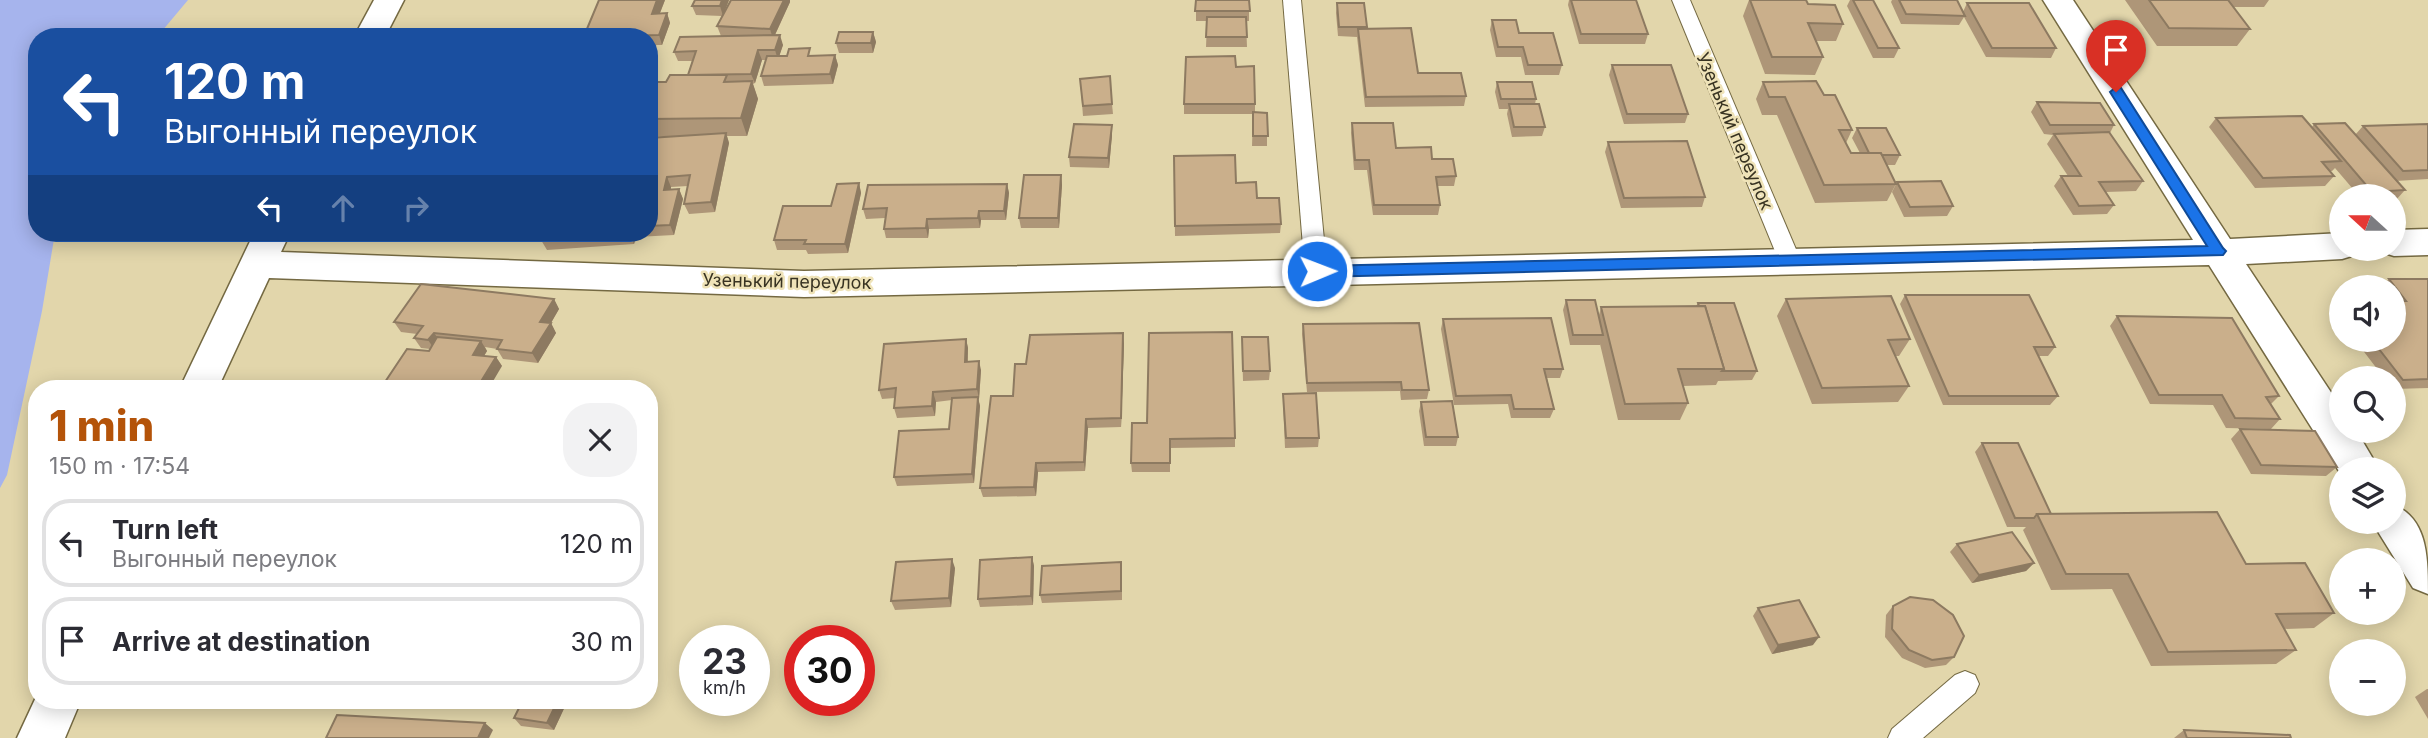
<!DOCTYPE html>
<meta charset="utf-8">
<style>
body{margin:0;font-family:Inter,sans-serif;background:#f2f2f3;color:#2b2b33;height:100vh;display:flex;flex-direction:column;font-size:26px;white-space:nowrap}
*{box-sizing:border-box;margin:0}
p{font-size:23px;color:#7c7c81}
.icon{flex:none;width:38px;height:38px;fill:none;stroke:currentColor;stroke-width:2;stroke-linecap:round;stroke-linejoin:round}
.map{position:relative;flex:1;overflow:hidden}
.details{position:absolute;left:28px;top:380px;width:630px;height:329px;display:flex;flex-direction:column;background:#fff;border-radius:28px;box-shadow:0 4px 18px #0003}
.details>*{flex:none}
.banner{position:absolute;left:28px;top:28px;width:630px;height:214px;border-radius:28px;box-shadow:0 4px 18px #0003;background:#1a4fa0;color:#fff;overflow:hidden}
.needle{width:46px;rotate:291deg}
.buttons{position:absolute;left:2329px;top:184px;display:grid;gap:14px}
.buttons a{display:grid;place-items:center;width:77px;height:77px;border-radius:50%;background:#fff;box-shadow:0 4px 18px #0003;font-size:35px}
.speed{position:absolute;left:679px;top:625px;display:flex;gap:14px;font-size:35px;font-weight:700;text-align:center}
.speed>*{display:grid;place-content:center;width:91px;height:91px;border-radius:50%;background:#fff;box-shadow:0 4px 18px #0003;line-height:1}
.speed small{font-size:18px;font-weight:400}
.speed .limit{border:10px solid #d22;background:#fff;color:#111}
.pin{position:absolute;display:grid;place-items:center;width:60px;height:60px;color:#fff;margin:-72px -30px;border-radius:50% 50% 50% 0;rotate:-45deg;box-shadow:0 0 7px #0007}
.pin .icon{rotate:45deg}
.me{position:absolute;width:77px;margin:-38px;rotate:89deg;stroke-linejoin:round;filter:drop-shadow(0 0 5px #0008)}
.turn{display:flex;align-items:center;gap:24px;height:147px;padding:0 21px;font-size:32px}
.turn .icon{width:91px;height:91px;stroke-width:2.5}
.turn b{display:block;font-size:49px;line-height:60px}
.lanes{display:flex;align-items:center;height:66px;padding:0 21px;background:#0003;justify-content:center;gap:35px;direction:ltr}
.lanes .off{opacity:.35}
.round{display:grid;place-items:center;flex:none;width:74px;height:74px;border-radius:28px;background:#f2f2f3}
.headline{display:flex;align-items:center;justify-content:space-between;height:119px;padding:0 21px}
h1{font-size:42px;font-weight:800;line-height:52px;color:#b45309}
ul{padding:0;list-style:none}
li{display:flex;align-items:center;gap:21px;height:88px;margin:0 14px 10px;padding:0 7px;border:4px solid #e1e1e2;border-radius:28px}
li div{flex:1}
li b{display:block;font-size:26px}
li em{font-style:normal}
.map>svg:first-child{display:block}
.green{fill:#a6b4ed}
.lines{fill:none;stroke-linecap:round;stroke-linejoin:round}
.service-casing{stroke:#746942;stroke-width:2}
.minor-casing{stroke:#746942;stroke-width:3}
.service{fill:#fff;fill-rule:evenodd}
.minor{fill:#fff;fill-rule:evenodd}
.wall{fill:#ae9678}
.shaded-wall{fill:#8d7a61}
.building{fill:#caaf8b;stroke:#8d7a61;stroke-width:2}
.route{fill:#1a73e8;stroke:#114b97;stroke-width:2}
.labels{text-anchor:middle;dominant-baseline:central;stroke-width:5;stroke-linejoin:round;paint-order:stroke}
.street-label{font-size:18px;fill:#383322;stroke:#efe3b8}
</style>
<div class="map">
<svg width="2428" height="738" viewBox="0 0 2428 738">
<rect width="100%" height="100%" fill="#e2d6ab"/>
<polygon class="green" points="0,0 188,0 157,37 37,37 37,233 55,233 42,311 7,475 0,488"/>
<g class="lines">
<defs>
<g id="service">
<polygon points="1283,0 1301,0 1327,271 1324,277 1316,279 1308,277 1305,271"/>
<polygon points="1672,0 1690,0 1801,261 1798,266 1790,269 1782,266 1779,261"/>
<polygon points="1965,671 1975,675 1979,684 1975,693 1923,738 1888,738 1892,729 1955,675"/>
</g>
<g id="minor">
<polygon points="374,0 404,0 385,37 354,37"/>
<polygon points="2043,0 2073,0 2230,239 2342,233 2342,248 2358,248 2355,255 2342,259 2246,264 2342,409 2342,430 2356,430 2379,469 2342,469 2342,476 2209,265 804,297 269,278 218,388 180,388 254,233 290,233 281,252 804,271 2193,240"/>
<polygon points="2428,229 2428,255 2394,256 2381,252 2379,248 2394,248 2394,230"/>
<path d="M2394,505C2428,519 2428,559 2428,594L2413,588L2372,522H2394Z"/>
<polygon points="37,695 37,700 81,700 65,738 17,738"/>
</g>
</defs>
<use href="#service" class="service-casing"/>
<use href="#minor" class="minor-casing"/>
<use href="#service" class="service"/>
<use href="#minor" class="minor"/>
</g>
<g class="wall">
<polygon points="665,0 660,13 667,13 670,23 662,45 649,45 649,37 584,37"/>
<polygon points="695,0 729,0 725,10 731,0 790,0 790,2 775,35 783,45 779,56 835,55 838,65 833,84 764,86 761,76 766,60 762,60 755,83 753,84 758,99 747,136 727,136 729,143 715,212 689,214 684,204 688,186 671,187 671,190 679,189 683,199 674,235 636,237 634,244 547,250 541,240 544,233 649,233 649,138 670,136 649,137 649,96 666,82 688,75 692,61 678,61 674,52 721,36 717,26 722,16 696,15 692,6"/>
<polygon points="1196,0 1249,0 1249,21 1246,21 1247,47 1206,47 1207,21 1196,21"/>
<polygon points="1569,0 1636,0 1648,34 1645,44 1579,44 1568,5"/>
<polygon points="1749,0 1806,0 1808,4 1843,24 1836,41 1816,41 1823,57 1815,75 1765,74 1743,16"/>
<polygon points="1850,0 1873,0 1899,48 1894,58 1873,58 1847,6"/>
<polygon points="1892,0 1957,0 1963,12 1967,3 2056,48 2051,58 1986,57 1964,17 1959,25 1901,24 1891,2"/>
<polygon points="2125,0 2269,0 2264,7 2233,7 2250,29 2237,46 2157,46"/>
<polygon points="1337,3 1367,27 1367,29 1418,73 1466,96 1464,106 1365,107 1357,37 1338,36 1336,13"/>
<polygon points="1492,20 1519,33 1562,65 1559,75 1525,75 1521,57 1496,57 1490,30"/>
<polygon points="873,32 876,42 873,53 839,53 836,43"/>
<polygon points="1612,65 1688,114 1685,123 1624,124 1609,75"/>
<polygon points="1236,67 1255,104 1255,112 1267,113 1267,146 1252,146 1253,114 1184,114 1184,104"/>
<polygon points="1080,79 1112,104 1113,114 1083,116"/>
<polygon points="1497,82 1536,99 1535,104 1545,127 1542,136 1512,137 1507,114 1508,109 1499,109 1495,92"/>
<polygon points="1763,82 1824,95 1852,130 1846,143 1851,153 1860,153 1852,138 1857,128 1900,155 1895,165 1887,165 1896,184 1887,201 1815,203 1777,115 1762,115 1756,99"/>
<polygon points="2037,102 2114,125 2110,133 2143,181 2136,191 2106,192 2114,205 2107,214 2073,215 2054,186 2061,176 2068,176 2047,144 2053,135 2044,134 2031,112"/>
<polygon points="2216,118 2312,127 2314,124 2355,135 2363,126 2428,124 2428,179 2396,181 2405,190 2396,200 2394,200 2394,196 2359,196 2335,168 2332,171 2330,171 2334,176 2325,186 2255,188 2209,127"/>
<polygon points="1352,123 1396,148 1432,159 1456,176 1454,186 1437,186 1440,205 1438,215 1373,215 1367,170 1354,170 1351,133"/>
<polygon points="1112,125 1112,135 1109,168 1070,167 1069,157"/>
<polygon points="1608,142 1705,197 1702,207 1621,208 1605,152"/>
<polygon points="1174,156 1236,183 1257,198 1281,224 1280,233 1175,236"/>
<polygon points="1061,175 1062,185 1059,228 1021,228 1019,218"/>
<polygon points="1897,182 1953,206 1947,216 1904,217 1892,192"/>
<polygon points="859,183 861,193 848,253 808,254 806,250 777,250 774,240 831,206"/>
<polygon points="1007,184 1009,193 1006,220 981,220 980,228 929,229 928,238 886,238 884,229 885,218 866,219 863,209"/>
<polygon points="2389,279 2428,279 2428,388 2394,389 2394,378 2384,378 2355,340 2394,340 2394,287 2381,287"/>
<polygon points="1905,295 2055,347 2048,356 2038,356 2058,396 2050,405 1943,405 1900,304"/>
<polygon points="554,299 559,309 551,323 556,333 538,363 503,359 497,349 485,347 487,351 484,356 496,357 502,366 429,351 430,349 421,348 414,338 417,334 401,332 394,322"/>
<polygon points="1786,299 1910,339 1899,356 1895,356 1909,386 1898,402 1812,404 1777,316"/>
<polygon points="1566,300 1599,315 1601,307 1696,306 1698,303 1757,371 1752,380 1718,381 1716,385 1683,386 1688,403 1680,420 1618,420 1600,344 1600,345 1570,345 1563,310"/>
<polygon points="2342,306 2342,321 2335,312"/>
<polygon points="2117,316 2279,396 2271,404 2280,419 2271,429 2226,428 2213,405 2150,404 2110,326"/>
<polygon points="1443,319 1563,369 1560,378 1547,378 1554,409 1550,418 1511,418 1508,404 1454,405 1441,329"/>
<polygon points="1303,324 1429,390 1427,399 1401,400 1400,391 1307,392 1302,334"/>
<polygon points="966,339 968,348 968,362 981,370 979,399 978,399 980,406 974,483 897,486 894,477 949,429 952,400 936,402 935,416 897,418 894,408 895,398 882,399 879,390"/>
<polygon points="1124,343 1121,427 1088,428 1085,471 1038,472 1036,496 983,497 980,488 1013,396 1026,364"/>
<polygon points="1242,347 1270,371 1269,380 1243,381"/>
<polygon points="1283,394 1319,438 1318,447 1285,448 1283,403"/>
<polygon points="1421,402 1458,437 1456,446 1424,446 1419,411"/>
<polygon points="1132,423 1235,438 1235,447 1170,448 1170,472 1132,472 1131,463"/>
<polygon points="2240,429 2337,467 2326,476 2251,474 2231,439"/>
<polygon points="1982,443 2051,514 2246,564 2334,613 2314,628 2284,629 2296,650 2276,664 2151,666 2112,589 2051,590 2023,530 2026,527 2007,527 1975,452"/>
<polygon points="1957,544 2034,563 2026,571 1972,583 1950,552"/>
<polygon points="1032,557 1034,566 1033,605 980,607 978,599"/>
<polygon points="955,568 951,607 895,610 891,601"/>
<polygon points="1122,571 1122,600 1042,603 1040,595"/>
<polygon points="1893,606 1954,657 1946,665 1925,668 1902,658 1885,637 1886,615"/>
<polygon points="1758,608 1813,645 1772,654 1753,616"/>
<polygon points="2427,689 2428,689 2428,719 2415,697"/>
<polygon points="251,700 335,700 333,706 253,702"/>
<polygon points="568,700 554,730 521,726 514,718"/>
<polygon points="2184,730 2187,738 2174,738"/>
</g>
<g class="shaded-wall">
<polygon points="657,0 665,0 656,23 652,14"/>
<polygon points="722,0 729,0 723,16 720,6"/>
<polygon points="784,0 790,0 790,2 773,39 770,29"/>
<polygon points="667,13 670,23 662,45 659,35"/>
<polygon points="873,32 876,42 873,53 871,43"/>
<polygon points="780,35 783,45 778,60 775,50"/>
<polygon points="758,50 762,60 755,83 751,74"/>
<polygon points="835,55 838,65 833,84 830,74"/>
<polygon points="752,81 758,99 747,136 741,118"/>
<polygon points="1112,125 1112,135 1109,168 1108,158"/>
<polygon points="726,133 729,143 715,212 711,202"/>
<polygon points="1061,175 1062,185 1059,228 1058,218"/>
<polygon points="667,177 671,187 669,200 664,190"/>
<polygon points="859,183 861,193 848,253 845,244"/>
<polygon points="1007,184 1009,193 1006,220 1004,211"/>
<polygon points="679,189 683,199 674,235 670,225"/>
<polygon points="979,211 981,220 980,228 978,218"/>
<polygon points="927,219 929,229 928,238 926,228"/>
<polygon points="630,233 634,233 636,237 634,244 630,234"/>
<polygon points="554,299 559,309 548,328 551,323 556,333 538,363 532,353 540,322"/>
<polygon points="434,333 441,342 435,350 428,340"/>
<polygon points="1123,333 1124,343 1121,427 1121,418"/>
<polygon points="966,339 968,348 967,371 965,362"/>
<polygon points="481,341 487,351 479,364 473,355"/>
<polygon points="496,357 502,366 489,388 477,388"/>
<polygon points="979,361 981,370 979,399 977,389"/>
<polygon points="933,392 936,402 935,416 932,406"/>
<polygon points="978,397 980,406 974,483 972,474"/>
<polygon points="1086,419 1088,428 1085,471 1084,462"/>
<polygon points="1036,463 1038,472 1036,496 1034,487"/>
<polygon points="1032,557 1034,566 1033,605 1031,596"/>
<polygon points="952,559 955,568 951,607 949,598"/>
<polygon points="2034,563 2026,571 1972,583 1979,575"/>
<polygon points="1819,637 1813,645 1772,654 1778,645"/>
<polygon points="326,700 335,700 333,706"/>
<polygon points="558,700 568,700 554,730 547,723"/>
<polygon points="485,723 493,730 489,738 478,738"/>
</g>
<g class="building">
<polygon points="599,0 657,0 652,14 667,13 659,35 584,36"/>
<polygon points="695,0 722,0 720,6 692,6"/>
<polygon points="731,0 784,0 770,29 717,26"/>
<polygon points="1196,0 1249,0 1250,11 1195,11"/>
<polygon points="1571,0 1636,0 1648,34 1581,34"/>
<polygon points="1750,0 1806,0 1808,4 1835,5 1843,24 1808,23 1823,57 1772,57"/>
<polygon points="1853,0 1873,0 1899,48 1878,48"/>
<polygon points="1899,0 1957,0 1965,16 1906,14"/>
<polygon points="2149,0 2228,0 2250,29 2169,28"/>
<polygon points="1337,3 1364,3 1367,27 1339,27"/>
<polygon points="1967,3 2029,3 2056,48 1992,48"/>
<polygon points="1207,17 1246,17 1247,37 1206,37"/>
<polygon points="1492,20 1516,20 1519,33 1553,33 1562,65 1528,65 1523,47 1498,47"/>
<polygon points="1411,28 1418,73 1461,73 1466,96 1366,97 1358,29"/>
<polygon points="839,32 873,32 871,43 836,43"/>
<polygon points="780,35 775,50 758,50 751,74 688,75 696,51 674,52 680,37"/>
<polygon points="810,48 808,56 835,55 830,74 761,76 767,56 787,56 789,49"/>
<polygon points="1235,56 1236,67 1254,66 1255,104 1184,104 1186,57"/>
<polygon points="1612,65 1671,65 1688,114 1627,114"/>
<polygon points="670,75 727,75 724,82 752,81 741,118 649,119 649,96 654,82 666,82"/>
<polygon points="1110,76 1112,104 1083,106 1080,79"/>
<polygon points="1816,81 1824,95 1835,95 1852,130 1839,130 1851,153 1881,153 1896,184 1824,185 1785,97 1769,97 1763,82"/>
<polygon points="1497,82 1532,82 1536,99 1501,99"/>
<polygon points="2037,102 2100,103 2114,125 2050,125"/>
<polygon points="1509,104 1539,104 1545,127 1514,127"/>
<polygon points="1253,112 1267,113 1268,136 1253,136"/>
<polygon points="2302,116 2341,161 2322,162 2334,176 2263,178 2216,118"/>
<polygon points="1352,123 1393,123 1396,148 1431,147 1432,159 1453,159 1456,176 1436,177 1440,205 1374,205 1369,160 1355,160"/>
<polygon points="2345,123 2405,190 2372,192 2314,124"/>
<polygon points="1074,124 1112,125 1108,158 1069,157"/>
<polygon points="2428,124 2428,170 2403,171 2363,126"/>
<polygon points="1857,128 1886,128 1900,155 1882,155 1881,153 1869,153"/>
<polygon points="2109,132 2143,181 2099,182 2114,205 2079,206 2061,176 2081,176 2054,134"/>
<polygon points="726,133 711,202 684,204 690,175 667,177 664,190 679,189 670,225 649,226 649,138"/>
<polygon points="1687,141 1705,197 1624,198 1608,142"/>
<polygon points="1235,155 1236,183 1256,182 1257,198 1279,198 1281,224 1175,226 1174,156"/>
<polygon points="1024,175 1061,175 1058,218 1019,218"/>
<polygon points="1941,181 1953,206 1910,207 1897,182"/>
<polygon points="859,183 845,244 804,244 806,240 774,240 783,206 831,206 837,184"/>
<polygon points="1007,184 1004,211 979,211 978,218 927,219 926,228 884,229 887,208 863,209 868,185"/>
<polygon points="544,233 630,233 630,234 541,240"/>
<polygon points="2389,279 2428,279 2428,379 2403,380 2372,340 2394,340 2394,301 2406,301"/>
<polygon points="421,284 554,299 540,322 551,323 532,353 497,349 502,340 434,333 428,340 414,338 423,326 394,322"/>
<polygon points="1905,295 2029,295 2055,347 2034,347 2058,396 1949,396"/>
<polygon points="1891,296 1910,339 1888,340 1909,386 1822,388 1786,299"/>
<polygon points="1566,300 1595,300 1603,335 1573,335"/>
<polygon points="1698,303 1734,303 1757,371 1722,371 1724,369 1705,306 1699,306"/>
<polygon points="1705,306 1724,369 1678,369 1688,403 1625,404 1601,307"/>
<polygon points="2117,316 2232,318 2279,396 2266,397 2280,419 2235,418 2222,395 2159,395"/>
<polygon points="1551,318 1563,369 1544,369 1554,409 1514,409 1511,395 1456,396 1443,319"/>
<polygon points="1419,323 1429,390 1402,390 1401,382 1307,383 1303,324"/>
<polygon points="1232,332 1235,438 1170,439 1170,463 1131,463 1132,423 1147,423 1149,333"/>
<polygon points="1123,333 1121,418 1086,419 1084,462 1036,463 1034,487 980,488 991,396 1013,396 1015,364 1026,364 1030,335"/>
<polygon points="437,337 481,341 473,355 496,357 477,388 381,388 407,349 429,351"/>
<polygon points="1242,337 1268,337 1270,371 1243,371"/>
<polygon points="966,339 965,362 979,361 977,389 933,392 932,406 894,408 896,388 879,390 884,344"/>
<polygon points="1316,393 1319,438 1286,438 1283,394"/>
<polygon points="978,397 972,474 894,477 899,431 949,429 952,398"/>
<polygon points="1452,401 1458,437 1426,437 1421,402"/>
<polygon points="2240,429 2315,431 2337,467 2261,465"/>
<polygon points="1982,443 2018,443 2051,514 2037,514 2034,518 2015,518"/>
<polygon points="2217,512 2246,564 2305,563 2334,613 2276,614 2296,650 2168,652 2128,574 2066,574 2037,514"/>
<polygon points="2012,532 2034,563 1979,575 1957,544"/>
<polygon points="1032,557 1031,596 978,599 980,560"/>
<polygon points="952,559 949,598 891,601 896,562"/>
<polygon points="1121,562 1121,591 1040,595 1042,566"/>
<polygon points="1910,597 1933,600 1953,615 1964,636 1954,657 1932,660 1909,650 1892,629 1893,606"/>
<polygon points="1799,600 1819,637 1778,645 1758,608"/>
<polygon points="523,700 558,700 547,723 514,718"/>
<polygon points="337,715 485,723 478,738 326,738"/>
<polygon points="2184,730 2290,735 2291,738 2187,738"/>
</g>
<polygon class="route" points="2116,87 2121,88 2223,248 2226,251 2223,255 1317,277 1309,271 1317,266 2207,246 2110,92"/>
<g class="labels">
<g class="street-label">
<text transform="translate(1735 131) rotate(67)">Узенький переулок</text>
<text transform="translate(787 281) rotate(1)">Узенький переулок</text>
</g>
</g>
</svg>
<div class="buttons">
<a><svg class="needle" viewBox="-14 -14 28 28"><path d="M0-13l5 13h-10z" fill="#e53935"/><path d="M0 13l5-13h-10z" fill="#7c7c81"/></svg></a>
<a><svg class="icon" aria-label="sound" viewBox="0 0 24 24"><path d="M4 9h4l5-4v14l-5-4H4zM17 9q2 3 0 6"/></svg></a>
<a><svg class="icon" aria-label="search" viewBox="0 0 24 24"><circle cx="10" cy="10" r="6"/><path d="M15 15l6 6"/></svg></a>
<a><svg class="icon" aria-label="layers" viewBox="0 0 24 24"><path d="M12 4l9 5-9 5-9-5zM3 14l9 5 9-5"/></svg></a>
<a>+</a>
<a>−</a>
</div>
<div class="speed"><div>23<small>km/h</small></div><div class="limit">30</div></div>
<div class="pin" style="left:2116px;top:92px;background:#d93025"><svg class="icon" aria-label="arrive" viewBox="0 0 24 24"><path d="M6 21V4h12l-3 4 3 4H6"/></svg></div>
<svg class="me" style="left:1317px;top:271px" viewBox="-20 -20 40 40"><circle r="17" fill="#1a73e8" stroke="#fff" stroke-width="3"/><path d="M0-11L8 9 0 5-8 9z" fill="#fff"/></svg>
<div class="banner">
<div class="turn"><svg class="icon" aria-label="left" viewBox="0 0 24 24"><path d="M17 20v-9H6M10 6l-5 5 5 5"/></svg><div><b>120 m</b>Выгонный переулок</div></div>
<div class="lanes"><svg class="icon" aria-label="left" viewBox="0 0 24 24"><path d="M17 20v-9H6M10 6l-5 5 5 5"/></svg><svg class="icon off" aria-label="ahead" viewBox="0 0 24 24"><path d="M12 20V5M6 11l6-6 6 6"/></svg><svg class="icon off" aria-label="right" viewBox="0 0 24 24"><path d="M7 20v-9h11M14 6l5 5-5 5"/></svg></div>
</div>
<section class="details">
<div class="headline"><div><h1>1 min</h1><p>150 m · 17:54</p></div><a class="round"><svg class="icon" aria-label="close" viewBox="0 0 24 24"><path d="M6 6l12 12M18 6L6 18"/></svg></a></div>
<ul>
<li><svg class="icon" aria-label="left" viewBox="0 0 24 24"><path d="M17 20v-9H6M10 6l-5 5 5 5"/></svg><div><b>Turn left</b><p>Выгонный переулок</p></div><em>120 m</em></li>
<li><svg class="icon" aria-label="arrive" viewBox="0 0 24 24"><path d="M6 21V4h12l-3 4 3 4H6"/></svg><div><b>Arrive at destination</b></div><em>30 m</em></li>
</ul>
</section>
</div>
